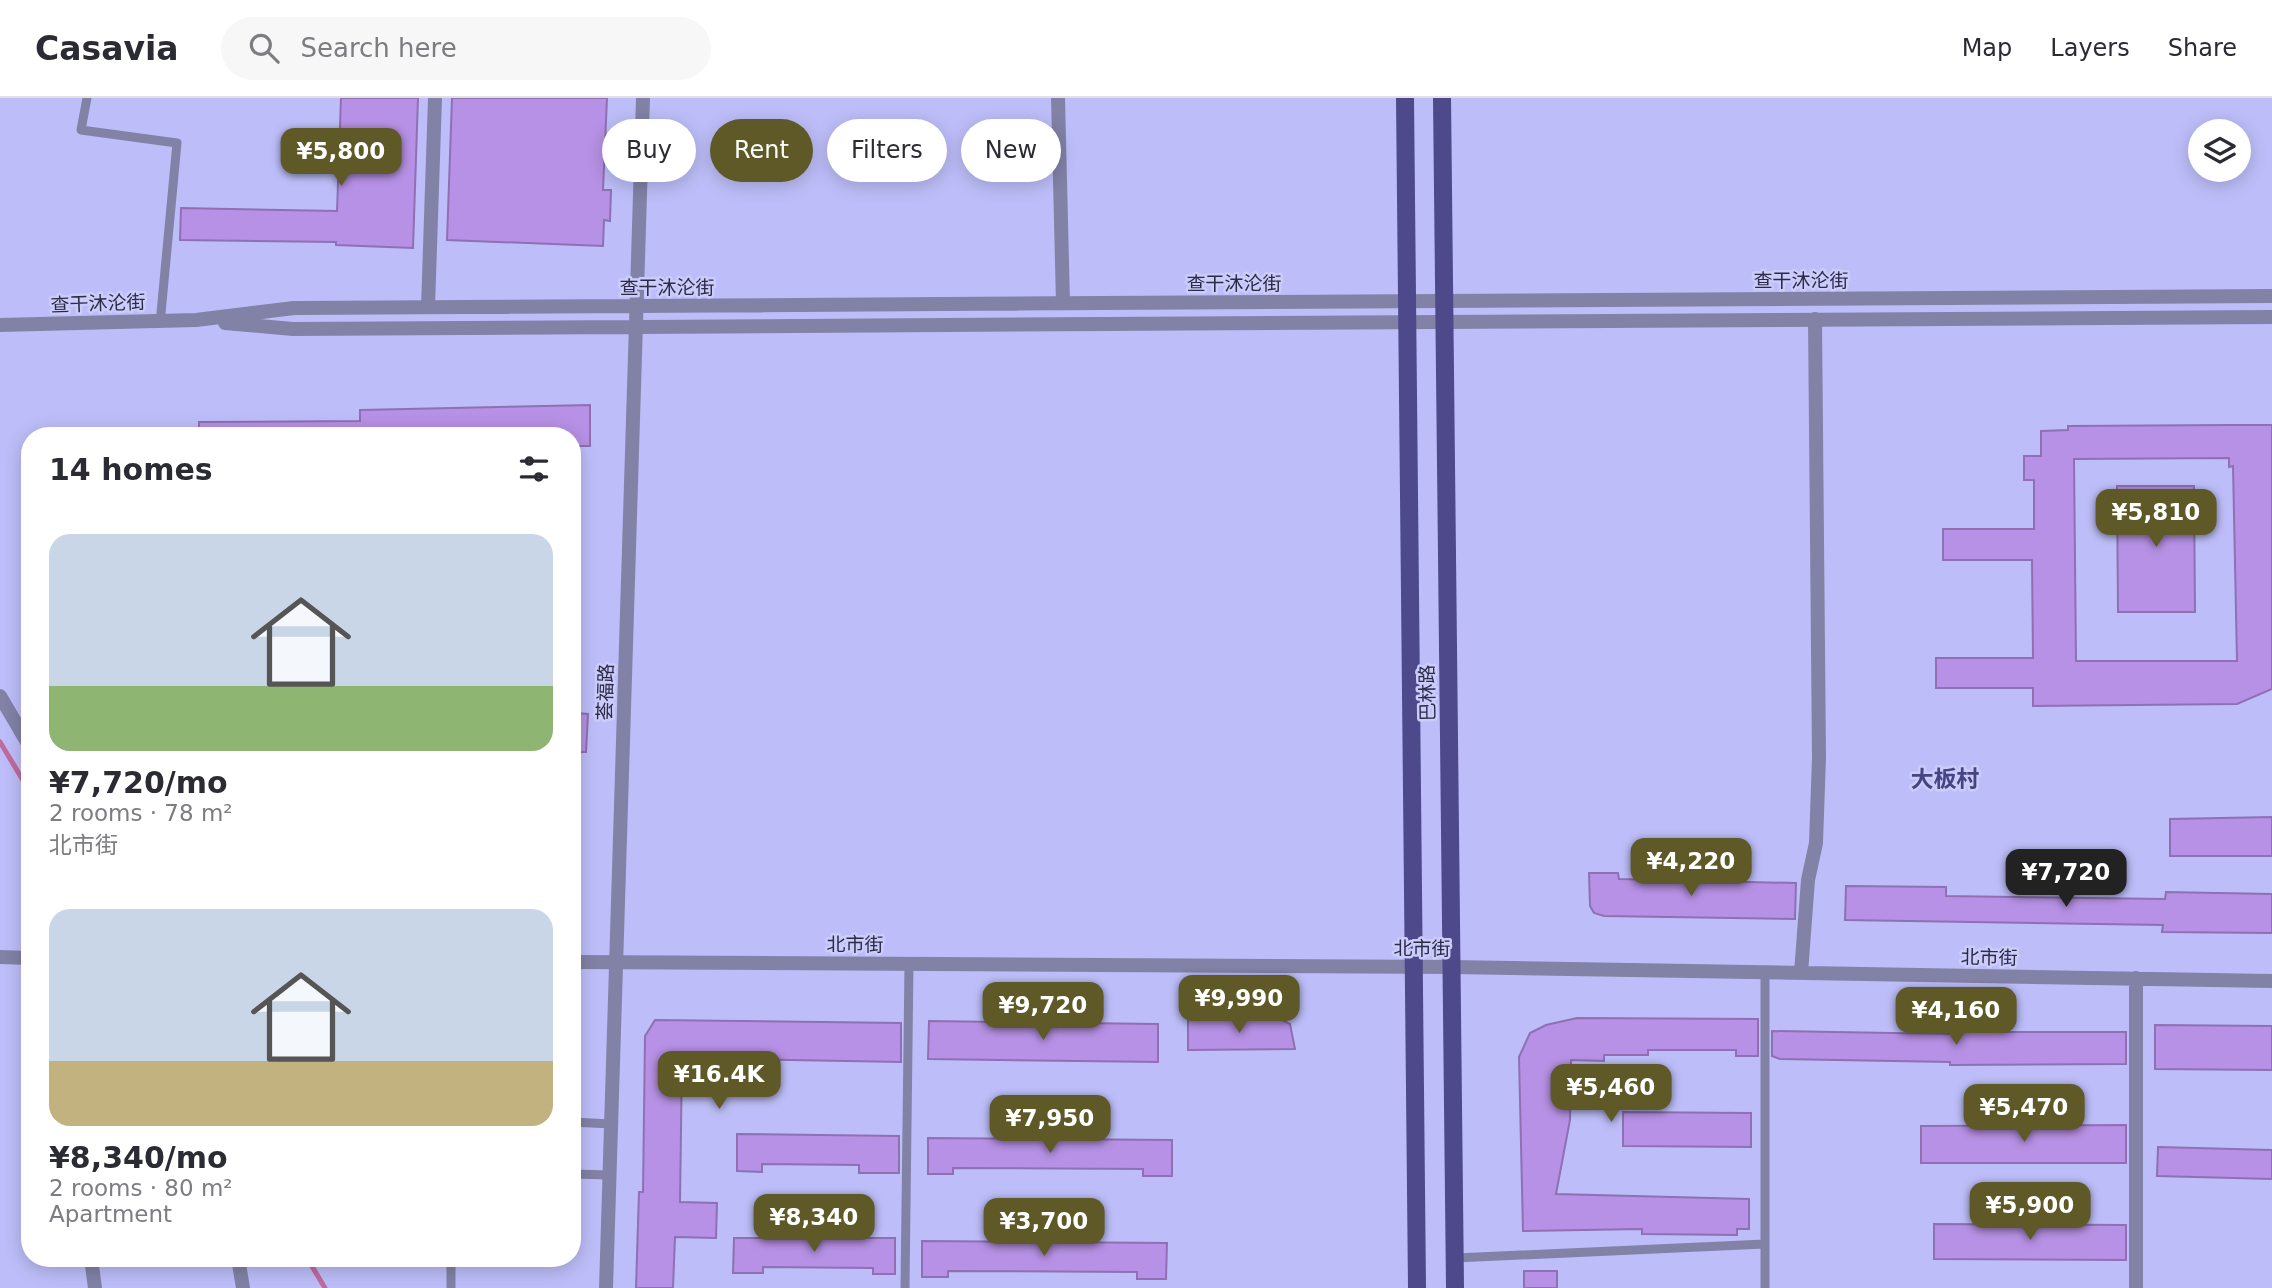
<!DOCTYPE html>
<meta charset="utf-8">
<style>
body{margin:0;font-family:"DejaVu Sans","Noto Sans SC",sans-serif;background:#f7f7f7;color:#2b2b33;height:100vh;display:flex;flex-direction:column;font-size:26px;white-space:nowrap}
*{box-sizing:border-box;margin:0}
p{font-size:23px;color:#7c7c81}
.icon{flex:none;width:38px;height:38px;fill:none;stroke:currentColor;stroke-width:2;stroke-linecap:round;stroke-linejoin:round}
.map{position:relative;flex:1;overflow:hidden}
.side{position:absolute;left:21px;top:329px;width:560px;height:840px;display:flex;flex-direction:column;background:#fff;border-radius:28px;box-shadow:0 4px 18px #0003}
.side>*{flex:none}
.banner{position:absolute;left:602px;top:21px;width:665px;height:63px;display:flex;gap:14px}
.fabs{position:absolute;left:2188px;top:21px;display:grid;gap:14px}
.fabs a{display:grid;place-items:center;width:63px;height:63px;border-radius:50%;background:#fff;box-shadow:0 4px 18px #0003;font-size:35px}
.price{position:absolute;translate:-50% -60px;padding:0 16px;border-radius:14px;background:#5e5926;color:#fff;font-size:23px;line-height:46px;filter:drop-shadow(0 2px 4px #0008)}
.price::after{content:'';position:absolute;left:50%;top:42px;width:21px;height:16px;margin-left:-10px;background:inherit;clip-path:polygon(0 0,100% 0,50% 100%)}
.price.selected{background:#222;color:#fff}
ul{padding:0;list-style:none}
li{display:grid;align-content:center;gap:14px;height:371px;padding:0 28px}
li span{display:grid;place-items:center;height:217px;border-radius:21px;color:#555}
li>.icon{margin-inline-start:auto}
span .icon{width:126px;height:126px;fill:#fffc;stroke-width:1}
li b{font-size:30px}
h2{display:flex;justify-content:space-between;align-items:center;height:84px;padding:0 28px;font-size:30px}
.tag{padding:0 24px;border-radius:32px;background:#fff;box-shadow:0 4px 18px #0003;font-size:24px;line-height:63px}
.tag.selected{background:#5e5926;color:#fff}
header{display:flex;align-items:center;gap:42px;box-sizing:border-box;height:98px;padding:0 35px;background:#fff;border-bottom:2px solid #e1e1e2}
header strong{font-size:33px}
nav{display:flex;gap:38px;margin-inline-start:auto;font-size:24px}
.search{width:490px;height:63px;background:#f7f7f7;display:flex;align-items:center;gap:18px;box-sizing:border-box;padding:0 24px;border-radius:38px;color:#7c7c81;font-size:26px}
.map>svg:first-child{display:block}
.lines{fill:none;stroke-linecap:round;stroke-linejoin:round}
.stream{stroke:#bf6b9e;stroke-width:5}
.building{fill:#b791e5;stroke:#8e70b3;stroke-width:2;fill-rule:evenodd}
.path{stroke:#9090c2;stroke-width:3.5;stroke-dasharray:5 3.5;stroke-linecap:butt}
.service{stroke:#8282a7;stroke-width:9}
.minor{stroke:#8282a7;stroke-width:14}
.tertiary{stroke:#8282a7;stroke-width:14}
.primary{stroke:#4d498a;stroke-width:18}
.labels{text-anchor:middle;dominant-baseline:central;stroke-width:5;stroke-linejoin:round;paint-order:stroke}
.street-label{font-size:19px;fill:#2b2a47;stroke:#ccccfa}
.quarter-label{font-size:23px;font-weight:bold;fill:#484484;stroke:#ccccfa}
</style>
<header>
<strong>Casavia</strong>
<div class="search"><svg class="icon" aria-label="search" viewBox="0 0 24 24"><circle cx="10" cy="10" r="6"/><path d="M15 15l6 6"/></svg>Search here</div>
<nav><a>Map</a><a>Layers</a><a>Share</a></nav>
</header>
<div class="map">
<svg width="2272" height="1190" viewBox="0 0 2272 1190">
<rect width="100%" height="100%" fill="#bdbef9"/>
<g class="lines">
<path class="stream" d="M 0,644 L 30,694
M 307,1160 L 325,1190"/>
</g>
<path class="building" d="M 341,0 L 418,0 L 413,150 L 336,147 L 336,144 L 180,142 L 181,110 L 337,113 Z
M 452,0 L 607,0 L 603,92 L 611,92 L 610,123 L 604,122 L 603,148 L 447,142 Z
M 590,307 L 590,348 L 572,348 L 572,338 L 199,338 L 199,324 L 360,323 L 360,312 Z
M 2228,327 L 2272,327 L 2272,591 L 2237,606 L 2033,608 L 2033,590 L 1936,590 L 1936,560 L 2033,560 L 2032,462 L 1943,462 L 1943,431 L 2034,431 L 2034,382 L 2024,382 L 2024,358 L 2041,358 L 2041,333 L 2068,332 L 2068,328 ZM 2229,360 L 2229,369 L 2233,368 L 2237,563 L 2076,563 L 2074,361 Z
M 2117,388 L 2194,388 L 2195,514 L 2118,514 Z
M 575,615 L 588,616 L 586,654 L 572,654 Z
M 2272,719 L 2272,758 L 2170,758 L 2170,721 Z
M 1589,775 L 1618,775 L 1619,781 L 1796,785 L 1795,821 L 1604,818 L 1594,815 L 1590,808 Z
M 1846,788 L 1946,789 L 1946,798 L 2165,801 L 2166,794 L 2272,796 L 2272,835 L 2162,834 L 2163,827 L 1845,822 Z
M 1577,920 L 1758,921 L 1758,958 L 1736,958 L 1736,952 L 1648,952 L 1648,957 L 1604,957 L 1604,963 L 1571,962 L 1570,1022 L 1556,1096 L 1749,1101 L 1749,1131 L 1737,1131 L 1737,1137 L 1642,1136 L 1642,1131 L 1523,1133 L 1519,959 L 1530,935 L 1546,927 Z
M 1188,921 L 1282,922 L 1290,926 L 1295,951 L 1188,952 Z
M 655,922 L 901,925 L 901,964 L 682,960 L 680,1104 L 717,1105 L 716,1140 L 675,1139 L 673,1190 L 636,1190 L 639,1094 L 643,1094 L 645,938 Z
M 929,923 L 1158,926 L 1158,964 L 928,961 Z
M 2155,927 L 2272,928 L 2272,972 L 2155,971 Z
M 1772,933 L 1950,936 L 1950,934 L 2126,934 L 2126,966 L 1950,967 L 1950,964 L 1780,961 L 1772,958 Z
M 1623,1014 L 1751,1015 L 1751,1049 L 1623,1048 Z
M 2126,1027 L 2126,1065 L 1921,1065 L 1921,1028 Z
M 737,1036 L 899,1038 L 899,1075 L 859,1075 L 859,1067 L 762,1066 L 762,1074 L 737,1073 Z
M 928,1040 L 1172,1042 L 1172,1078 L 1143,1078 L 1143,1071 L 953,1070 L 953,1076 L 928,1076 Z
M 2158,1049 L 2272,1052 L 2272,1081 L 2157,1078 Z
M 1934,1126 L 2126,1127 L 2126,1162 L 1934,1161 Z
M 734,1140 L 895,1140 L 895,1176 L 873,1176 L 873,1170 L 763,1169 L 763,1175 L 733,1175 Z
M 922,1143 L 1167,1145 L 1166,1181 L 1137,1181 L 1137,1174 L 948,1173 L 948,1179 L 922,1179 Z
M 1524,1173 L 1557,1173 L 1557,1190 L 1524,1190 Z"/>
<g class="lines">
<path class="path" d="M 24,662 L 30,673"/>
<path class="service" d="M 87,0 L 81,32 L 177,45 L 161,215
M 572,1024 L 611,1026
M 572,1076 L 609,1077
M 1455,1160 L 1765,1146
M 451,1190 L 451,1160
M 905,1190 L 909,866
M 1765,1190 L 1765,874"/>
<path class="minor" d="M 1058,0 L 1063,205
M 428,209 L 435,0
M 0,598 L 30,649
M 0,859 L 30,860
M 572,864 L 1451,869 L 2272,883
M 1801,875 L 1808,782 L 1816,745 L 1819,659 L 1815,221
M 91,1160 L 95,1190
M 238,1160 L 243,1190
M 2136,1190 L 2136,880"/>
<path class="tertiary" d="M 225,225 L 293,231 L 2272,219
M 0,227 L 196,222 L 294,210 L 2272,198
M 606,1190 L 643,0"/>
<path class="primary" d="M 1405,0 L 1417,1190
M 1442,0 L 1455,1190"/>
</g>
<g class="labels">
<g class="street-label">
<text x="1801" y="182">查干沐沦街</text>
<text x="1234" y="185">查干沐沦街</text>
<text x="667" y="189">查干沐沦街</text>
<text transform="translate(98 205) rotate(-2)">查干沐沦街</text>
<text transform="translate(605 594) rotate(-88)">荟福路</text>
<text transform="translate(1427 595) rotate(-91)">巴林路</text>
<text x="855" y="846">北市街</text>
<text x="1422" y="850">北市街</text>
<text transform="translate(1989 859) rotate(1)">北市街</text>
</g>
<g class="quarter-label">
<text x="1945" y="681">大板村</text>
</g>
</g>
</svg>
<div class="fabs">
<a><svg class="icon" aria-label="layers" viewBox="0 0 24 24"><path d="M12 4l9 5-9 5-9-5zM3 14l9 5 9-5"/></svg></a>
</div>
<b class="price" style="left:341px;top:90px">¥5,800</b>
<b class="price" style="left:2156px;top:451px">¥5,810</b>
<b class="price" style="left:1691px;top:800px">¥4,220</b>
<b class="price selected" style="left:2066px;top:811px">¥7,720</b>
<b class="price" style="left:1239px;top:937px">¥9,990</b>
<b class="price" style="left:1043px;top:944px">¥9,720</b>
<b class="price" style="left:1956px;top:949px">¥4,160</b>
<b class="price" style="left:719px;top:1013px">¥16.4K</b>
<b class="price" style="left:1611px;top:1026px">¥5,460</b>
<b class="price" style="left:2024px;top:1046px">¥5,470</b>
<b class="price" style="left:1050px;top:1057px">¥7,950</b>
<b class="price" style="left:2030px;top:1144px">¥5,900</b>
<b class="price" style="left:814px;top:1156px">¥8,340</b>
<b class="price" style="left:1044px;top:1160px">¥3,700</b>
<div class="banner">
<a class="tag">Buy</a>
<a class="tag selected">Rent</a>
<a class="tag">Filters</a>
<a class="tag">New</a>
</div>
<section class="side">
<h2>14 homes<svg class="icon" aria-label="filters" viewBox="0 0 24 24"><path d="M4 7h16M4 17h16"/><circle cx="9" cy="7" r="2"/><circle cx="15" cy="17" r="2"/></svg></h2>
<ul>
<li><span style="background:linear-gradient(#c9d6e8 70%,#8fb573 0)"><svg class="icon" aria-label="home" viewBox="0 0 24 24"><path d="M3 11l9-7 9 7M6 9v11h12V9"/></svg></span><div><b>¥7,720/mo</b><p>2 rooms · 78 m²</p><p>北市街</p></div></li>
<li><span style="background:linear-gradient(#c9d6e8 70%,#c2b280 0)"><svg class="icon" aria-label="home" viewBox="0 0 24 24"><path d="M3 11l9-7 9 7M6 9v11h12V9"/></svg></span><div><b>¥8,340/mo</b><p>2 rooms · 80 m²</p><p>Apartment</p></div></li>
</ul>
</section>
</div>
